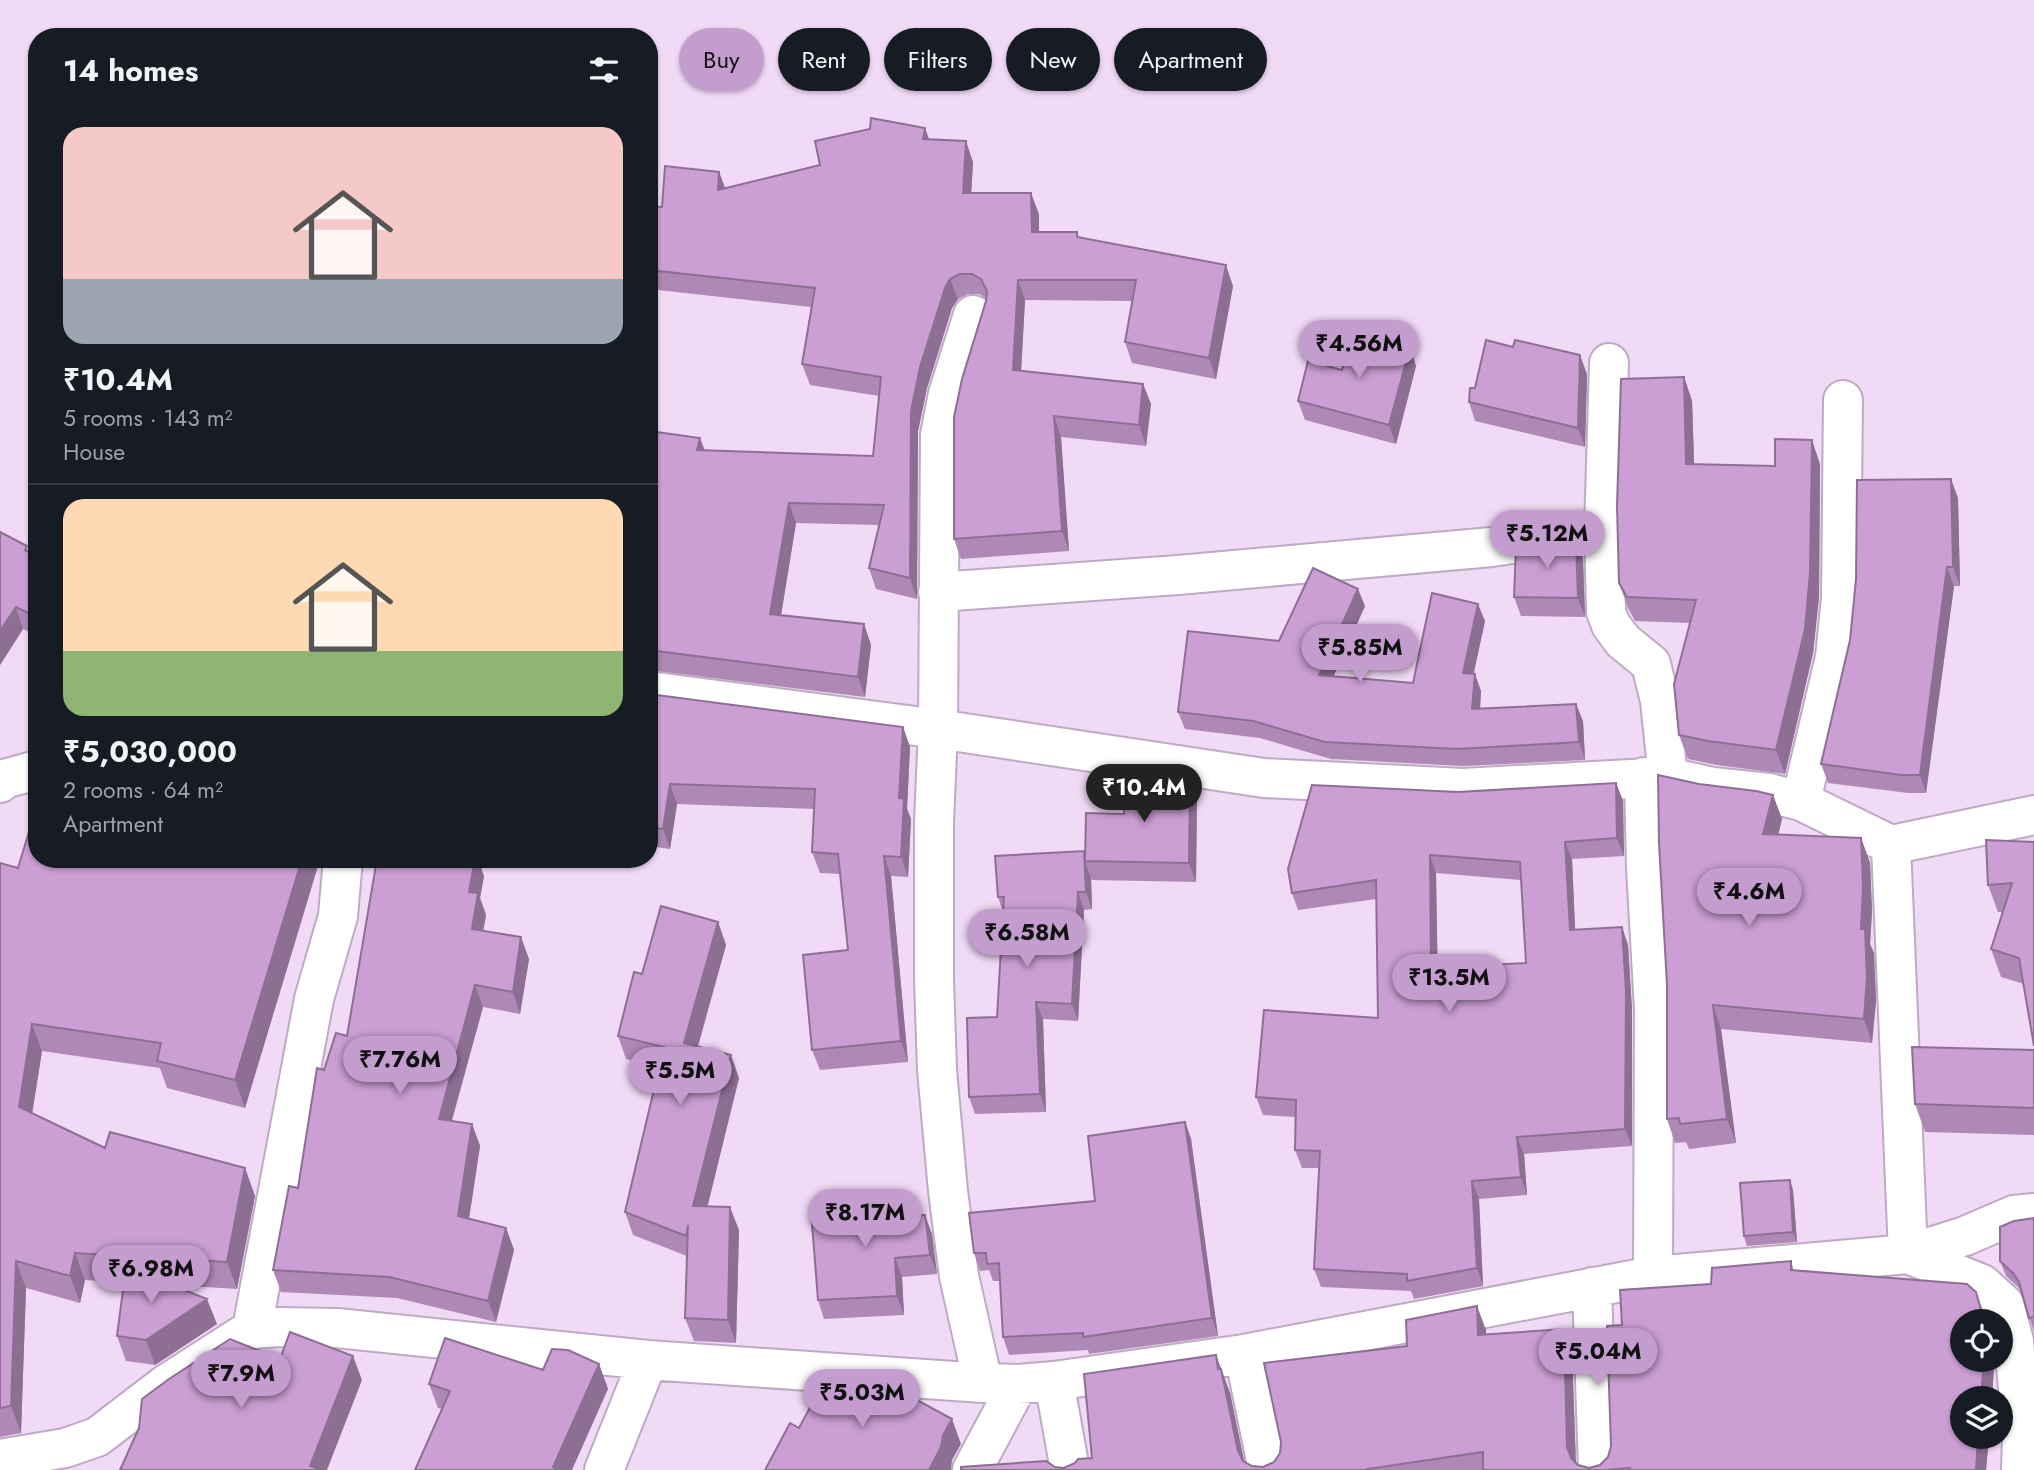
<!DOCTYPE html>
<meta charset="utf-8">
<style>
body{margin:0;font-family:Jost,sans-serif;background:#242831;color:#f1f3f6;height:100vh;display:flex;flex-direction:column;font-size:26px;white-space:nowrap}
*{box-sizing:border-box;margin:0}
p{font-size:23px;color:#9ea1a6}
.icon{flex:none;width:38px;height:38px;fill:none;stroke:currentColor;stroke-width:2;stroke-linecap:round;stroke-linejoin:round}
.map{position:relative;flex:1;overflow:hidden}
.side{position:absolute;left:28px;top:28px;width:630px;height:840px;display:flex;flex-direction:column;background:#171b24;border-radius:28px;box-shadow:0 2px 5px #0004}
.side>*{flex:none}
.hud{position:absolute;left:679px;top:28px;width:665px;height:63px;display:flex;gap:14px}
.fabs{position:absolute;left:1950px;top:1309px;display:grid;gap:14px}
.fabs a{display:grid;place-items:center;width:63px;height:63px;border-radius:50%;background:#171b24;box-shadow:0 2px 5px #0004;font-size:35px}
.price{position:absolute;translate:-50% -60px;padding:0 16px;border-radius:24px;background:#c49dcf;color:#111;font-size:23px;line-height:46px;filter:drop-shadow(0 2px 4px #0008)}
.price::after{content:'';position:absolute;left:50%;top:42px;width:21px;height:16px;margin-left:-10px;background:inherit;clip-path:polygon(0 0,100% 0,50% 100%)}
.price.on{background:#222;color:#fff}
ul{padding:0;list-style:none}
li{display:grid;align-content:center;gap:14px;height:371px;padding:0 35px}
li+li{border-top:2px solid #363941}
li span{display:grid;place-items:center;height:217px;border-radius:21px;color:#555}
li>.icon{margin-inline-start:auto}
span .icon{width:126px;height:126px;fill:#fffc;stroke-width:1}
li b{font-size:30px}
h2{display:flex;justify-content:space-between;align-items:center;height:84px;padding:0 35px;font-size:30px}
.tag{padding:0 24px;border-radius:32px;background:#171b24;box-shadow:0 2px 5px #0004;font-size:24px;line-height:63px}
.tag.on{background:#c49dcf;color:#111}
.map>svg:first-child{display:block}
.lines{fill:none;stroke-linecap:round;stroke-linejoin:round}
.minor-casing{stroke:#bfaac4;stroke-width:42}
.minor{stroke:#fff;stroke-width:38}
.wall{fill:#af89b6;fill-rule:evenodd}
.shaded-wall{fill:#8e6f94}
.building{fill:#cb9fd4;stroke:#8e6f94;stroke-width:2;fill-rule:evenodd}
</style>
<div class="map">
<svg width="2034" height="1470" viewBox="0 0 2034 1470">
<rect width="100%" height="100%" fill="#f1daf5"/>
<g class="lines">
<defs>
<path id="minor" d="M 973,315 L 948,394 L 940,435 L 938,729 L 934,822 L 934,979 L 937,1070 L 948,1191 L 959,1276 L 983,1383
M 1609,363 L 1604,530 L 1606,612 L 1611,625 L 1623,641 L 1651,664 L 1660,701 L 1668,777
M 938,592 L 1178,575 L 1492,547 L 1604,530
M 649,691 L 938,729 L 1264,778 L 1463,788 L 1668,777 L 1713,787 L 1769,793 L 1801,801 L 1891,845 L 2034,815
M 1644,777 L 1646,868 L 1654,1009 L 1653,1276
M 0,783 L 4,779 L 37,770
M 1801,801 L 1835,657 L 1841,598 L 1843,400
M 1891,845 L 1908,1254 L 1965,1236 L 2014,1215 L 2034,1213
M 1592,1287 L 1598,1470
M 252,1329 L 314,999 L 338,916 L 343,859
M 1244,1354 L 1268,1470
M 1054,1381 L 1070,1470
M 0,1459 L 65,1448 L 97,1437 L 165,1385 L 252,1329 L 280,1327 L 337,1328 L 648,1360 L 983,1383 L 1018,1384 L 1054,1381 L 1244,1354 L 1653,1276 L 1908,1254 L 1982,1284 L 2004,1304 L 2014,1341 L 2022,1438 L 2021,1470
M 604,1470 L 648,1360
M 972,1470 L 1018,1384"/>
</defs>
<use href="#minor" class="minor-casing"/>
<use href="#minor" class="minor"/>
</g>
<path class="wall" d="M 925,128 L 929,139 L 973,162 L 971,193 L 1039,214 L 1039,232 L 1077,232 L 1079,237 L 1233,286 L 1216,379 L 1132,363 L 1125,342 L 1133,301 L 1025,300 L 1021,371 L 1143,384 L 1151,404 L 1146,446 L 1061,437 L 1069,551 L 961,559 L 954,539 L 987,299 L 979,294 L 968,294 L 958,299 L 952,308 L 927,388 L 918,431 L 917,599 L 876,589 L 869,568 L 879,525 L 796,523 L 781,615 L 864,624 L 871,645 L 865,697 L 649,670 L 649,431 L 705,450 L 873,456 L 879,396 L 810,385 L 802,364 L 811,307 L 649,289 L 649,206 L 662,207 L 719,172 L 725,188 L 820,165 Z
M 1410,347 L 1416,366 L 1396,444 L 1305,420 L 1298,401 L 1342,370 Z
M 1587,374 L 1585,447 L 1475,421 L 1469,402 Z
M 1684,377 L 1692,401 L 1694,464 L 1775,466 L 1820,464 L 1819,597 L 1813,653 L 1785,774 L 1717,765 L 1688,759 L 1679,735 L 1690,623 L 1635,621 L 1628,608 L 1619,583 Z
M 1958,498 L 1960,586 L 1954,586 L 1926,793 L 1908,793 L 1828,783 L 1821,764 L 1850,640 Z
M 0,532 L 37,556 L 37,635 L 23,629 L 0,665 Z
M 1583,559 L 1585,617 L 1521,616 L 1514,597 Z
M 1365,606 L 1333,676 L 1413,683 L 1485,621 L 1473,674 L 1481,691 L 1480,709 L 1583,721 L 1585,760 L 1463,766 L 1331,759 L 1260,738 L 1185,729 L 1178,712 L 1279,641 Z
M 649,694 L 903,727 L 910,747 L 907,809 L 911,819 L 908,877 L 891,876 L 908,1062 L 820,1070 L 812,1050 L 848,950 L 840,874 L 820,873 L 812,852 L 814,809 L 677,804 L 670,849 L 649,846 Z
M 1190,777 L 1197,796 L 1196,882 L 1092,880 L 1091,878 L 1092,909 L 1084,910 L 1078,1021 L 1043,1019 L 1046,1112 L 975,1114 L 969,1097 L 997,1017 L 1003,912 L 998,897 L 1085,853 L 1124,814 Z
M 1616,783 L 1623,801 L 1624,856 L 1572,859 L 1575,930 L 1622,927 L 1628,945 L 1632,1010 L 1632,1146 L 1524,1154 L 1527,1195 L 1479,1199 L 1483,1286 L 1414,1299 L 1411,1291 L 1321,1287 L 1314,1269 L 1319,1168 L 1302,1168 L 1295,1150 L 1296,1117 L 1263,1115 L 1256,1097 L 1378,1018 L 1376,899 L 1298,910 L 1292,893 L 1458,792 ZM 1436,873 L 1521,880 L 1526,963 L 1437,968 Z
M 1699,784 L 1773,795 L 1782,819 L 1778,835 L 1861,838 L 1870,863 L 1872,911 L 1870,944 L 1874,953 L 1876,1001 L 1872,1043 L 1721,1029 L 1736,1143 L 1689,1149 L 1686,1142 L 1675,1143 L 1667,1119 Z
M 2034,842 L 2024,984 L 2001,977 L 1991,949 L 2003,912 L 1998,912 L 1988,885 Z
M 37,859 L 320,859 L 245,1108 L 167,1088 L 160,1068 L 42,1051 L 32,1113 L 105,1148 L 245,1168 L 255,1196 L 237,1289 L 172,1285 L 217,1324 L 155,1365 L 126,1361 L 117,1336 L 124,1282 L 85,1280 L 80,1303 L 26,1288 L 21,1433 L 0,1437 L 0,863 L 18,868 Z
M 484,876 L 480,898 L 486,915 L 483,931 L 529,959 L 520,1014 L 483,1007 L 452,1121 L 472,1124 L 480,1146 L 469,1219 L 506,1228 L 514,1250 L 496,1322 L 397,1298 L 281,1292 L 273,1270 L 298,1188 L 324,1070 Z
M 718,922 L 726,945 L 698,1047 L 739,1078 L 707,1206 L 739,1230 L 736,1343 L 694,1341 L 685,1318 L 687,1256 L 633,1235 L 625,1212 L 659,1067 L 626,1059 L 618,1036 L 642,974 Z
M 2034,1050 L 2034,1135 L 1925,1132 L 1915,1104 Z
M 1185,1122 L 1191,1139 L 1218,1336 L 1089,1354 L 1088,1350 L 1009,1355 L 1003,1337 L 1000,1281 L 993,1281 L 989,1270 L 980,1271 L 974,1253 L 1095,1201 Z
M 1793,1190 L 1797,1242 L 1747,1246 L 1744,1236 Z
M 922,1216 L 932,1234 L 937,1274 L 902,1277 L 904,1315 L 824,1319 L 818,1300 Z
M 2034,1218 L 2034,1332 L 2022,1294 L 2019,1288 L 2006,1276 L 2000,1261 L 2031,1219 Z
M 1791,1261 L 1794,1271 L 1985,1316 L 1986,1321 L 1962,1321 L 1962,1360 L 1994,1360 L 1994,1368 L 1992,1398 L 1962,1398 L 1962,1437 L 1989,1437 L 1986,1470 L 961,1470 L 1055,1467 L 1064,1468 L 1092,1458 L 1216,1355 L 1230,1393 L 1244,1461 L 1252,1466 L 1263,1467 L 1274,1462 L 1407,1346 L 1486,1330 L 1486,1334 L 1564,1329 L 1572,1353 L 1576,1463 L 1578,1465 L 1589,1468 L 1600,1465 L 1608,1457 L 1611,1446 L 1622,1325 L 1711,1284 Z
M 599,1364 L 608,1389 L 442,1409 L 438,1408 L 429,1384 Z"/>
<path class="shaded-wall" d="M 925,128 L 932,148 L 923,139 Z
M 966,141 L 973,162 L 970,213 L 963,193 Z
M 719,172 L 727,193 L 718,190 Z
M 1031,193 L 1039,214 L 1039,252 L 1032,232 Z
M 1226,265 L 1233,286 L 1216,379 L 1209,358 Z
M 950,279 L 958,299 L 952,308 L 927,388 L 918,431 L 917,599 L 910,578 L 911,411 L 920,367 L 945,288 Z
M 1018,280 L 1025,300 L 1020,390 L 1013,370 Z
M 1410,347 L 1416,366 L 1396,444 L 1389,425 Z
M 1580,355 L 1587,374 L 1585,447 L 1578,428 Z
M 1684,377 L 1692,401 L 1695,489 L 1686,464 Z
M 1143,384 L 1151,404 L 1146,446 L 1139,425 Z
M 1054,416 L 1061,437 L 1069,551 L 1062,531 Z
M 700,438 L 708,459 L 697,450 Z
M 1812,440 L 1820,464 L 1819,597 L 1813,653 L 1785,774 L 1776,750 Z
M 1951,479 L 1958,498 L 1960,586 L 1953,567 Z
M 789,503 L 796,523 L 778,634 L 770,614 Z
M 1576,540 L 1583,559 L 1585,617 L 1578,598 Z
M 1947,567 L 1954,586 L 1926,793 L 1920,775 Z
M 1358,589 L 1365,606 L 1326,693 L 1319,675 Z
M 1478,604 L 1485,621 L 1470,691 L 1463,673 Z
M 16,607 L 23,629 L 0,665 L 0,631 Z
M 864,624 L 871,645 L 865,697 L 858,677 Z
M 1475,674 L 1481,691 L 1479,727 L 1472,709 Z
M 1576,704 L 1583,721 L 1585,760 L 1579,742 Z
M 903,727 L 910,747 L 907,809 L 911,819 L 908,877 L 901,857 L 899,798 Z
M 1190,777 L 1197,796 L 1196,882 L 1189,863 Z
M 1616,783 L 1623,801 L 1624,856 L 1617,838 Z
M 670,784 L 677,804 L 670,849 L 663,829 Z
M 1773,795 L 1782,819 L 1772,859 L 1763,834 Z
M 1861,838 L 1870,863 L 1872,911 L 1870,944 L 1874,953 L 1876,1001 L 1872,1043 L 1864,1019 L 1861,929 Z
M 1565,842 L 1572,859 L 1576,948 L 1570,930 Z
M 1430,855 L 1436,873 L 1438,986 L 1431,968 Z
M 884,856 L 891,876 L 908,1062 L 901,1041 Z
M 302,859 L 320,859 L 245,1108 L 235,1080 Z
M 475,859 L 478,859 L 484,876 L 480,898 L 486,915 L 480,950 L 472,929 L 469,892 Z
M 1085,861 L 1091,878 L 1092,909 L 1086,892 Z
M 1078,892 L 1084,910 L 1078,1021 L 1072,1004 Z
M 718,922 L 726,945 L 692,1066 L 684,1043 Z
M 1622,927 L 1628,945 L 1632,1010 L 1632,1146 L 1625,1129 Z
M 521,937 L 529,959 L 520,1014 L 513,992 Z
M 475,985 L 483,1007 L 446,1140 L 439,1119 Z
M 1036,1002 L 1043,1019 L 1046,1112 L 1040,1094 Z
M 1713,1005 L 1721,1029 L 1736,1143 L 1727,1119 Z
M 32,1024 L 42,1051 L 29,1134 L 19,1107 Z
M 731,1055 L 739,1078 L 702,1229 L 693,1206 Z
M 1185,1122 L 1191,1139 L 1218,1336 L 1212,1318 Z
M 472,1124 L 480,1146 L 466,1238 L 458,1216 Z
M 1517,1137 L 1524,1154 L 1527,1195 L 1521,1177 Z
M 245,1168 L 255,1196 L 237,1289 L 227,1262 Z
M 1790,1180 L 1793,1190 L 1797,1242 L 1793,1232 Z
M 1472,1181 L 1479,1199 L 1483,1286 L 1477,1268 Z
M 730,1207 L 739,1230 L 736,1343 L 728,1320 Z
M 925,1215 L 932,1234 L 937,1274 L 930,1255 Z
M 506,1228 L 514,1250 L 496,1322 L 488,1301 Z
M 75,1253 L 85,1280 L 80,1303 L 70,1276 Z
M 895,1258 L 902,1277 L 904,1315 L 897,1296 Z
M 16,1261 L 26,1288 L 21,1433 L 11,1406 Z
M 1976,1292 L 1985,1316 L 1986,1321 L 1984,1321 Z
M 207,1299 L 217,1324 L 155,1365 L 146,1340 Z
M 1477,1306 L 1486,1330 L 1487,1359 L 1478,1335 Z
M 1564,1329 L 1572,1353 L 1576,1470 L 1567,1447 Z
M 1216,1355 L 1230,1393 L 1246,1470 L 1238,1451 L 1218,1369 Z
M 353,1356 L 362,1380 L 327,1470 L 312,1470 L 310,1466 Z
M 1984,1360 L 1994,1360 L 1994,1368 L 1992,1398 L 1981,1398 Z
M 599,1364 L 608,1389 L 572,1470 L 554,1470 L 553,1467 Z
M 952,1419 L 961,1444 L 952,1460 L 951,1470 L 929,1470 L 943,1435 Z
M 1978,1437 L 1989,1437 L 1986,1470 L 1976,1470 Z"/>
<path class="building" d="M 871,118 L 925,128 L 923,139 L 966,141 L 963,193 L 1031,193 L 1032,232 L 1077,232 L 1077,237 L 1226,265 L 1209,358 L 1125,342 L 1136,280 L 1018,280 L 1013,370 L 1143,384 L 1139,425 L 1054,416 L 1062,531 L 954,539 L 954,417 L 962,379 L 986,301 L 987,291 L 981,279 L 972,274 L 960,274 L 950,279 L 945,288 L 920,367 L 911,411 L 910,578 L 869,568 L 884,505 L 789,503 L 770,614 L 864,624 L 858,677 L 649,650 L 649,431 L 700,438 L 697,450 L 873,456 L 881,377 L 802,364 L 815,288 L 649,270 L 649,206 L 662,207 L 665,166 L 719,172 L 718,190 L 820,165 L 815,141 L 870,129 Z
M 1352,332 L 1410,347 L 1389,425 L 1298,401 L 1308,361 L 1342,370 Z
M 1486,340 L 1513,347 L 1515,340 L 1580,355 L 1578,428 L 1469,402 L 1470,388 L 1475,388 Z
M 1684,377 L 1686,464 L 1775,466 L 1775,439 L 1812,440 L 1810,572 L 1805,629 L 1776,750 L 1708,741 L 1679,735 L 1674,684 L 1696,600 L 1627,597 L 1619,583 L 1617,506 L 1621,379 Z
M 1951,479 L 1953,567 L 1947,567 L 1920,775 L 1901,775 L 1821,764 L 1850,640 L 1856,579 L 1857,480 Z
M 0,532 L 27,546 L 25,550 L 37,556 L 37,617 L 16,607 L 0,631 Z
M 1558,539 L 1576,540 L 1578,598 L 1514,597 L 1516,546 Z
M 1313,568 L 1358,589 L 1319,675 L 1413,683 L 1432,593 L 1478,604 L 1463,673 L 1475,674 L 1472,709 L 1576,704 L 1579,742 L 1457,749 L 1325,742 L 1253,721 L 1178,712 L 1188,631 L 1279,641 Z
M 649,694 L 903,727 L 899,798 L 904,799 L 901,857 L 884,856 L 901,1041 L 812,1050 L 803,955 L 848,950 L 838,854 L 812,852 L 815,789 L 670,784 L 663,829 L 649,827 Z
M 1658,775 L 1699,784 L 1756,791 L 1773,795 L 1763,834 L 1861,838 L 1863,887 L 1861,929 L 1865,929 L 1867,977 L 1864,1019 L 1713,1005 L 1727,1119 L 1680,1124 L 1679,1118 L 1667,1119 L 1667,985 L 1659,843 Z
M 1125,776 L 1190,777 L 1189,863 L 1085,861 L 1086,813 L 1124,814 Z
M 1616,783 L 1617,838 L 1565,842 L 1570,930 L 1622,927 L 1626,992 L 1625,1129 L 1517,1137 L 1521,1177 L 1472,1181 L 1477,1268 L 1407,1281 L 1407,1274 L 1314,1269 L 1320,1151 L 1295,1150 L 1296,1100 L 1256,1097 L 1264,1010 L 1378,1018 L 1376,880 L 1292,893 L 1288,869 L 1312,785 L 1458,792 ZM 1430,855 L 1520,862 L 1526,963 L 1431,968 Z
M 37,805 L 37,859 L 302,859 L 235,1080 L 157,1061 L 161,1043 L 32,1024 L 19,1107 L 105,1148 L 110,1132 L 245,1168 L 227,1262 L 75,1253 L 70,1276 L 16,1261 L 11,1406 L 0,1408 L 0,863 L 18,868 Z
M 1986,840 L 2034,842 L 2034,1046 L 2019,958 L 1991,949 L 2012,883 L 1988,885 Z
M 1084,851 L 1086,892 L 1078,892 L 1072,1004 L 1036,1002 L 1040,1094 L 969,1097 L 967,1018 L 997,1017 L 1004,897 L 998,897 L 995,856 Z
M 377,859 L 475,859 L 469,892 L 478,893 L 472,929 L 521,937 L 513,992 L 475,985 L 439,1119 L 472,1124 L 458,1216 L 506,1228 L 488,1301 L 389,1277 L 273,1270 L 289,1186 L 298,1188 L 317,1068 L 324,1070 L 336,1033 L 347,1036 Z
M 661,906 L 718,922 L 684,1043 L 731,1055 L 693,1206 L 730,1207 L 728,1320 L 685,1318 L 688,1225 L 686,1236 L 625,1212 L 664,1047 L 618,1036 L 634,972 L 642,974 Z
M 1912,1047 L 2034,1050 L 2034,1108 L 1915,1104 Z
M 1185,1122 L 1212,1318 L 1083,1337 L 1083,1333 L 1003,1337 L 999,1263 L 987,1264 L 986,1253 L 974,1253 L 969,1213 L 1095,1201 L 1088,1136 Z
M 1790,1180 L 1793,1232 L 1744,1236 L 1740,1183 Z
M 917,1203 L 918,1216 L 925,1215 L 930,1255 L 895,1258 L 897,1296 L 818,1300 L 811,1211 Z
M 2034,1218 L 2034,1317 L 2029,1318 L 2019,1282 L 2013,1273 L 2000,1261 L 2000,1227 L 2014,1221 Z
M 1791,1261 L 1791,1270 L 1967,1284 L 1976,1292 L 1984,1321 L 1962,1321 L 1962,1360 L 1984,1360 L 1981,1398 L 1962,1398 L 1962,1437 L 1978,1437 L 1976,1470 L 1629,1470 L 1630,1468 L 1606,1470 L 1483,1470 L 1483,1452 L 1367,1469 L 1367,1470 L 961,1470 L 961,1467 L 1046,1461 L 1055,1467 L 1064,1468 L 1075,1463 L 1078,1459 L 1092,1458 L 1084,1374 L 1216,1355 L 1218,1369 L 1221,1369 L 1238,1451 L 1243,1461 L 1252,1466 L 1263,1467 L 1274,1462 L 1280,1453 L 1281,1442 L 1264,1363 L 1407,1346 L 1406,1320 L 1477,1306 L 1478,1335 L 1564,1329 L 1567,1447 L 1571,1458 L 1578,1465 L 1589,1468 L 1600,1465 L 1608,1457 L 1611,1446 L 1607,1326 L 1622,1325 L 1620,1290 L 1711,1284 L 1712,1268 Z
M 126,1267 L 207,1299 L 146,1340 L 117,1336 Z
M 290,1332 L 353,1356 L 310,1466 L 323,1470 L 120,1470 L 139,1428 L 142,1399 L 169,1379 L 230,1339 L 280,1359 Z
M 445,1338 L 543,1370 L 552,1349 L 568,1350 L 599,1364 L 553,1467 L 559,1470 L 415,1470 L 450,1391 L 429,1384 Z
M 830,1370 L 867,1373 L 952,1419 L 943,1435 L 941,1447 L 929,1470 L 765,1470 L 790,1423 L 799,1428 Z"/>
</svg>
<div class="fabs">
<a><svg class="icon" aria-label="locate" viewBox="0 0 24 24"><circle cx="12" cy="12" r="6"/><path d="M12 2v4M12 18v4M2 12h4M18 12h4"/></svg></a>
<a><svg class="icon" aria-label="layers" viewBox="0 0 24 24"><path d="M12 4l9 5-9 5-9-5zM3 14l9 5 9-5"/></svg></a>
</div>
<b class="price" style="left:1359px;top:380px">₹4.56M</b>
<b class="price" style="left:1547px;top:570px">₹5.12M</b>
<b class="price" style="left:1360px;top:684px">₹5.85M</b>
<b class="price on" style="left:1144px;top:824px">₹10.4M</b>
<b class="price" style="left:1749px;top:928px">₹4.6M</b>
<b class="price" style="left:1027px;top:969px">₹6.58M</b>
<b class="price" style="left:1449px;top:1014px">₹13.5M</b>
<b class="price" style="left:400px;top:1096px">₹7.76M</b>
<b class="price" style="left:680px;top:1107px">₹5.5M</b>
<b class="price" style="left:865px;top:1249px">₹8.17M</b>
<b class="price" style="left:151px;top:1305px">₹6.98M</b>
<b class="price" style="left:1598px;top:1388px">₹5.04M</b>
<b class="price" style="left:241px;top:1410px">₹7.9M</b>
<b class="price" style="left:862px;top:1429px">₹5.03M</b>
<div class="hud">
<a class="tag on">Buy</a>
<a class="tag">Rent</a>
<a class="tag">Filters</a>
<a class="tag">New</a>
<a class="tag">Apartment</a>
</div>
<section class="side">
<h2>14 homes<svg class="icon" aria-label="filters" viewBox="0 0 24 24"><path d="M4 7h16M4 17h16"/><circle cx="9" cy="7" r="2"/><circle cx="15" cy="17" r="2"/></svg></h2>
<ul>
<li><span style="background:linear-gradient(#f6c9c9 70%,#9aa5b1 0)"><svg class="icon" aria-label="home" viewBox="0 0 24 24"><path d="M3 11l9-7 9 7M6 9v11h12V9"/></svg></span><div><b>₹10.4M</b><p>5 rooms · 143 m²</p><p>House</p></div></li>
<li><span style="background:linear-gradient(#ffd9b3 70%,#8fb573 0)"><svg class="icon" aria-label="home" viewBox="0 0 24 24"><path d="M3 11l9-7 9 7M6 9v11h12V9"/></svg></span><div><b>₹5,030,000</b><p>2 rooms · 64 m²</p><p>Apartment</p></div></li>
</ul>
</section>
</div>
